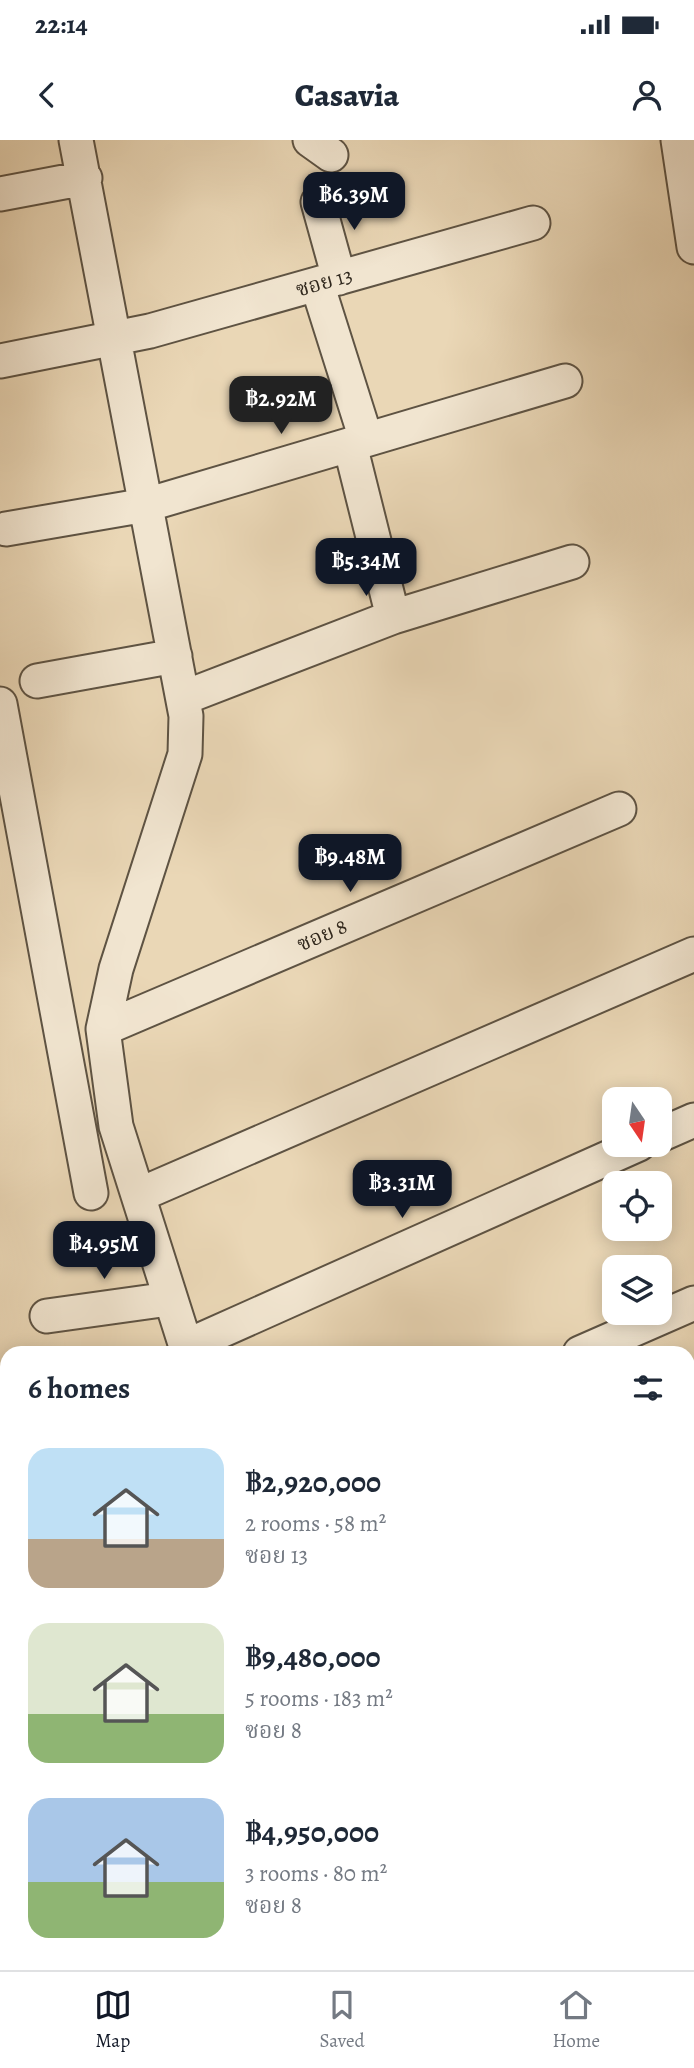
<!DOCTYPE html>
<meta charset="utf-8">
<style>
body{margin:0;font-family:Alegreya,"Noto Serif Thai",serif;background:#f6f6f7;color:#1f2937;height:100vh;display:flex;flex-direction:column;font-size:26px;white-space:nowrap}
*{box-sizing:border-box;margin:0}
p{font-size:23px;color:#747a83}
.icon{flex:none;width:38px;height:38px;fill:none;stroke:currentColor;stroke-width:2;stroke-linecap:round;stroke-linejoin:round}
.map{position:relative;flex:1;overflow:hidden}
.sheet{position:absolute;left:0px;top:1206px;width:695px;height:625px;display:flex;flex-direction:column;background:#fff;border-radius:21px 21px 0 0;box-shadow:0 4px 18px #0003}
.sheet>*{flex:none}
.needle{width:46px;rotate:167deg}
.buttons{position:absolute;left:602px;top:947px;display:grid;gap:14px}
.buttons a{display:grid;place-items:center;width:70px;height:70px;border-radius:14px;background:#fff;box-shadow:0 4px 18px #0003;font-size:35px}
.price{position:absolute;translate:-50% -60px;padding:0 16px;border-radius:14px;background:#111827;color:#fff;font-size:23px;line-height:46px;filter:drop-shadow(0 2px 4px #0008)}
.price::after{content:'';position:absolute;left:50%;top:42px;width:21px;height:16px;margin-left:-10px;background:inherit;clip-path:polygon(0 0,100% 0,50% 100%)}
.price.current{background:#222;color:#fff}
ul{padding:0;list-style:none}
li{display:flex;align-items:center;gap:21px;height:175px;padding:0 28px}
li span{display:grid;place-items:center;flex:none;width:196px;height:140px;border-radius:21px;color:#555}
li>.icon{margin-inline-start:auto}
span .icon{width:84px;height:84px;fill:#fffc;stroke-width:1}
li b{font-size:30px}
h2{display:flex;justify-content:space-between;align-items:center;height:84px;padding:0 28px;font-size:30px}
.status{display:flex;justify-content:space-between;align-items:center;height:49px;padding:0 35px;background:#fff;direction:ltr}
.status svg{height:19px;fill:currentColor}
header{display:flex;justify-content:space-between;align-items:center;height:91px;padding:0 28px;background:#fff;font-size:32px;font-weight:800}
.dock{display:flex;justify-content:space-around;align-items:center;height:98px;border-top:2px solid #e0e1e3;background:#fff;font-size:19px;color:#747a83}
.dock a{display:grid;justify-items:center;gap:4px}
.dock .current{color:#111827}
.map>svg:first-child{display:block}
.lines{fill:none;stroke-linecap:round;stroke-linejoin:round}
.canal{stroke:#98baae;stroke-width:33}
.service-casing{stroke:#5e5343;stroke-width:21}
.minor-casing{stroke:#5e5343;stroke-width:37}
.path{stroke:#2f271d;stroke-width:4.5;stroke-dasharray:2 3.5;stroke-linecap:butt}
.service{stroke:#f1e5d0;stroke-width:18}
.minor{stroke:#f1e5d0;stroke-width:33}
.labels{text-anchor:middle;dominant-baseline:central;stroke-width:5;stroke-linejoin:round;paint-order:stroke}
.street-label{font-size:21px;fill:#2f271d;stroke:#f1e5d0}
</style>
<div class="status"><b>22:14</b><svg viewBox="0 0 49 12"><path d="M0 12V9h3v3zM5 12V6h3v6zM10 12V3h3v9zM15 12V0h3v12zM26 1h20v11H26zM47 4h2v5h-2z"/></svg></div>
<header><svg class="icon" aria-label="back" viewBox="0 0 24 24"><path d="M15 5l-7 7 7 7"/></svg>Casavia<svg class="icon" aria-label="person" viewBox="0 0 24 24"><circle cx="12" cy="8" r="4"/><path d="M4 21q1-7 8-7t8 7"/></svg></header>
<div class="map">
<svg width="694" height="1830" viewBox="0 0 694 1830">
<rect width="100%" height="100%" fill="#ead7b6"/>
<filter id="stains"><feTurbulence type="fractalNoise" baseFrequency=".00286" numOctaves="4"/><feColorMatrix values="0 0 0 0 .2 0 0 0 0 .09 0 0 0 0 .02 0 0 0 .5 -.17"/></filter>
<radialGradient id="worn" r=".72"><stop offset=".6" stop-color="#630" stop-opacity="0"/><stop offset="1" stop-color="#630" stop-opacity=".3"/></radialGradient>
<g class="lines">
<path class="canal" d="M 688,1497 L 694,1494
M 0,1813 L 7,1810"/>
<defs>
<path id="service" d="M 688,1741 L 694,1738"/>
<path id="minor" d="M 76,0 L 186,576 L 185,614 L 116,829 L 103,889 L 116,986 L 188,1213
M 310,0 L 331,15
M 678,0 L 694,107
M 0,54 L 85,38
M 318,62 L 339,138
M 317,144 L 366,299
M 0,221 L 150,191 L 533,83
M 350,305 L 393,477
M 6,389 L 146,365 L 565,241
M 37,541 L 175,516
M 183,558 L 393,477 L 572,422
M 0,564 L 91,1053
M 103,889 L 619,669
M 660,995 L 694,980
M 139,1055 L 694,814
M 47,1176 L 169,1159
M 187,1206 L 639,1004
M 580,1213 L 694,1163
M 688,1344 L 694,1341
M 0,1408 L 7,1405
M 5,1664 L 7,1663
M 688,1781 L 694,1794"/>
</defs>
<use href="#service" class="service-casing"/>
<use href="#minor" class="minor-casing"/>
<path class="path" d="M 688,1485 L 694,1483
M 0,1797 L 7,1794"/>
<use href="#service" class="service"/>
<use href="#minor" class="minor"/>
</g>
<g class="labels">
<g class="street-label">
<text transform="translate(324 142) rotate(-16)">ซอย 13</text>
<text transform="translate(322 795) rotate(-23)">ซอย 8</text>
</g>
</g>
<rect width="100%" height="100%" filter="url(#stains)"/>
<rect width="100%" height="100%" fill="url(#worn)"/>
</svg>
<div class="buttons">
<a><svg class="needle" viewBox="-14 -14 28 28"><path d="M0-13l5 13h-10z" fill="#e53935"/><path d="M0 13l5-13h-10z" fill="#747a83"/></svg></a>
<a><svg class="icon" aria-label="locate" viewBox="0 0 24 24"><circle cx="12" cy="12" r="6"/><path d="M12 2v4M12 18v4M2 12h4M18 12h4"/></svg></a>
<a><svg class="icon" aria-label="layers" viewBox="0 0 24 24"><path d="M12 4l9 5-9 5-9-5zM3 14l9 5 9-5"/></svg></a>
</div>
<b class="price" style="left:354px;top:92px">฿6.39M</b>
<b class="price current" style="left:281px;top:296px">฿2.92M</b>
<b class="price" style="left:366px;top:458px">฿5.34M</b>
<b class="price" style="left:350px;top:754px">฿9.48M</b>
<b class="price" style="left:402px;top:1080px">฿3.31M</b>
<b class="price" style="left:104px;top:1141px">฿4.95M</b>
<section class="sheet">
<h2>6 homes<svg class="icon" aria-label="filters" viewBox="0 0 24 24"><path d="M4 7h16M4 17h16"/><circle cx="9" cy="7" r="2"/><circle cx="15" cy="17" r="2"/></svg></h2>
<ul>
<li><span style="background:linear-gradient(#bfe0f5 65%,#b9a48a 0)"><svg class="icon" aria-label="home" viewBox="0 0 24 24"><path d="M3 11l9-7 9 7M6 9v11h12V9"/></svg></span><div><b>฿2,920,000</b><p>2 rooms · 58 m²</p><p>ซอย 13</p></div></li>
<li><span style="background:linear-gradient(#dfe7d0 65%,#8fb573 0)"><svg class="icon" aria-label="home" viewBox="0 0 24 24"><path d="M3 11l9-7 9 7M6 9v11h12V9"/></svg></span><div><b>฿9,480,000</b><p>5 rooms · 183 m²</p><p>ซอย 8</p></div></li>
<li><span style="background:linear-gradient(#a9c7e8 60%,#8fb573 0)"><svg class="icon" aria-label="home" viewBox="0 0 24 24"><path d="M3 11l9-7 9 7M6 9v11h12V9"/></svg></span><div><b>฿4,950,000</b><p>3 rooms · 80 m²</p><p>ซอย 8</p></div></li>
</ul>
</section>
</div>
<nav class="dock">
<a class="current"><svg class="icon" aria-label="map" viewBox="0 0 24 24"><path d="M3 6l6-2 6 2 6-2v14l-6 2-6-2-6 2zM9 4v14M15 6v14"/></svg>Map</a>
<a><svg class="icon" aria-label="saved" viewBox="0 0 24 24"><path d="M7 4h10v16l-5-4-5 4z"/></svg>Saved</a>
<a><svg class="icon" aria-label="home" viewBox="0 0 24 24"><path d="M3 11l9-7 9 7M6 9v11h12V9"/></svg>Home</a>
</nav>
